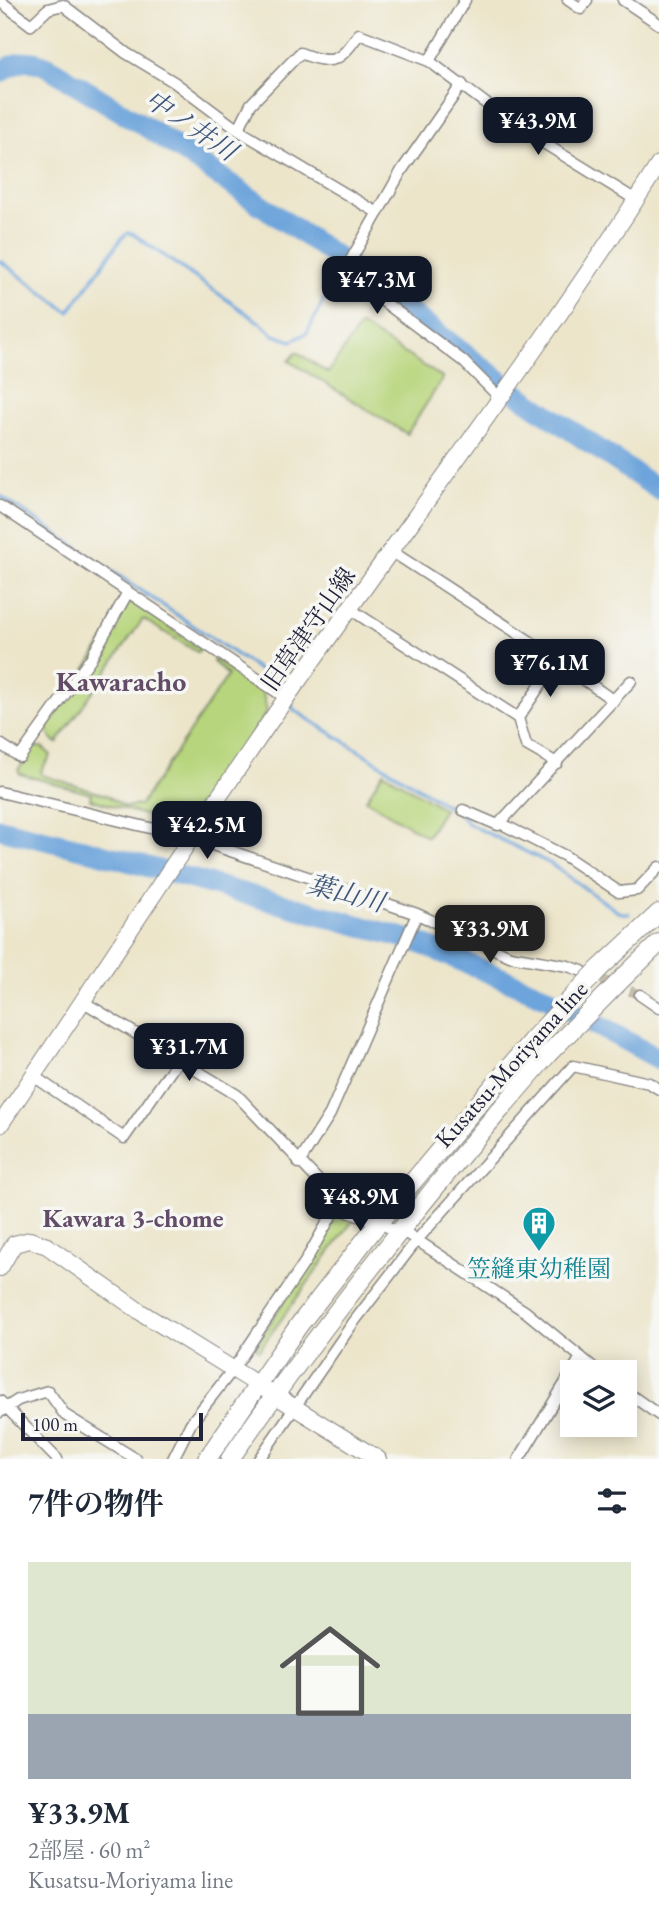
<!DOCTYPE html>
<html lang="ja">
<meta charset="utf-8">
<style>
body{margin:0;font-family:"EB Garamond","Noto Serif JP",serif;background:#f6f6f7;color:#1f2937;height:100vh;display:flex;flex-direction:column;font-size:26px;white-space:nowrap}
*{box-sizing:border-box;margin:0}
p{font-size:23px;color:#747a83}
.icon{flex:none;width:38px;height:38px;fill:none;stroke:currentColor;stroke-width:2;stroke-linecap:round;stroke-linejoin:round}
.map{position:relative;height:1459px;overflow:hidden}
.sheet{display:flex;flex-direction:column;background:#fff;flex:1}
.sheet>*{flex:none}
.buttons{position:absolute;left:560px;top:1360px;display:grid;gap:14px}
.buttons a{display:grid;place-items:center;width:77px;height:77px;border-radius:0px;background:#fff;box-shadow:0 4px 18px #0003;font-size:35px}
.scale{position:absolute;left:21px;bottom:18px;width:182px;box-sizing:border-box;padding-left:7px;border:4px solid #22223b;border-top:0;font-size:19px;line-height:24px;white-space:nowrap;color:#22223b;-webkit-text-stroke:5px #f6f6f2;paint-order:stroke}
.price{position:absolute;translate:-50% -60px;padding:0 16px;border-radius:14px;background:#111827;color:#fff;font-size:23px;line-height:46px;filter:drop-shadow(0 2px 4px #0008)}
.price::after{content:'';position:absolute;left:50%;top:42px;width:21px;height:16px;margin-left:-10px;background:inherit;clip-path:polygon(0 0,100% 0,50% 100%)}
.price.on{background:#222;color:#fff}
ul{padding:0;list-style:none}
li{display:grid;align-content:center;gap:14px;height:371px;padding:0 28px}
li+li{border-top:2px solid #e0e1e3}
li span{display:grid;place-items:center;height:217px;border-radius:0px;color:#555}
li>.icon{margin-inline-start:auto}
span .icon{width:126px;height:126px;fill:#fffc;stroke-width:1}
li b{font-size:30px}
h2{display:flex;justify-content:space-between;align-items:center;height:84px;padding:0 28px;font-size:30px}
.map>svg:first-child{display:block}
.green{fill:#b7d57c;stroke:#6c7c5c;stroke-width:2}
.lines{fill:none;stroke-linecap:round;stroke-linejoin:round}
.stream{stroke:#6da4db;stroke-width:3.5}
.river{stroke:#6da4db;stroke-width:21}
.street-tunnel{stroke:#c4bead;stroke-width:10;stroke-dasharray:10 5;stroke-linecap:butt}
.street-casing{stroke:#878482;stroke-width:13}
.secondary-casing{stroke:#878482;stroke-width:18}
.primary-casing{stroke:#878482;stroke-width:20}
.street{stroke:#fff;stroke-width:10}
.secondary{stroke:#fff;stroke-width:16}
.primary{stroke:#fff;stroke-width:18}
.primary-bridge-casing{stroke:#878482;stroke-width:20;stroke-linecap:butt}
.primary-bridge{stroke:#fff;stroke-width:18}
.labels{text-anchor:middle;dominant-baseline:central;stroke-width:7;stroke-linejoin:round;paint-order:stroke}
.street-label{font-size:24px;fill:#22223b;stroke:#f6f6f2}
.culture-label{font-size:24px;fill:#0d838f;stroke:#f6f6f2}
.water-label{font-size:26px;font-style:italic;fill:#40567b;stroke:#f6f6f2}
.neighbourhood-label{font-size:26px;font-weight:bold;fill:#624c68;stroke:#f6f6f2}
.quarter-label{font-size:28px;font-weight:bold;fill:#624c68;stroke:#f6f6f2}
</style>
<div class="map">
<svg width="659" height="1459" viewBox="0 0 659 1459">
<rect width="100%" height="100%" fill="#f6f6f2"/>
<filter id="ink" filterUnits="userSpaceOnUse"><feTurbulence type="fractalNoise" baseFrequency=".0143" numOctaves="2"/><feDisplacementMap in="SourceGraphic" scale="14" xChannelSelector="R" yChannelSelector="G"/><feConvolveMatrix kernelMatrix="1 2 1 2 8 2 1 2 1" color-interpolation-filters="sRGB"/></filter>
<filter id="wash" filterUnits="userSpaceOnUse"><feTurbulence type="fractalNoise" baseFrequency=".00686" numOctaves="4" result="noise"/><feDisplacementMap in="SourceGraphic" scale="28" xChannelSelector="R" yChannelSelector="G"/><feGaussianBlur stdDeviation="1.57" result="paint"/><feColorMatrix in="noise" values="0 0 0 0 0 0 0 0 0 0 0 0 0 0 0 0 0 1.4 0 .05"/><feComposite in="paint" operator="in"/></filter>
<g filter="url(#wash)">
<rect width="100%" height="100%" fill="#ece5ca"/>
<path class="green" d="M 360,325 L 443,378 L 407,434 L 289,361 L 297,352 L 328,373 Z
M 130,601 L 201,649 L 197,652 L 143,619 L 57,743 L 49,736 L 48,727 Z
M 214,659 L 262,690 L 267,711 L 235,760 L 181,826 L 90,799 L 91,794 L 20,774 L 18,770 L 33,747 L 42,747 L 51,755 L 41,771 L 42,775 L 106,795 L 125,807 L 140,805 L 228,675 L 213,662 Z
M 383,772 L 444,809 L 427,837 L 366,800 Z
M 343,1213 L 354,1219 L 259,1350 L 255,1347 L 338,1214 Z"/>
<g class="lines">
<path class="stream" d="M 0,261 L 69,312 L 121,239 L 128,233 L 133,234 L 259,322 L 274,335 L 292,341 L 307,333 L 343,262
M 0,496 L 283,686 L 285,691
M 290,701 L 294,710 L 457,812 L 469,824 L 551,864 L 618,912 L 629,914"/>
<path class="river" d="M 0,73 C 18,61 28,57 48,67 L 156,133 L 344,262
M 356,271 L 499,380
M 516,393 L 659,490
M 0,829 L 91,851 L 415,941 L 546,997 L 659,1059"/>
</g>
</g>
<g filter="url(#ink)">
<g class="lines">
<path class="street-tunnel" d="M 588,974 L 640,995"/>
<defs>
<path id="street" d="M 568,0 L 581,9 L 587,0
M 623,0 L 659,24
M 0,1 L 31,25 L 48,9 L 63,5 L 126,53 L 174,82 L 238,130 L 378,213
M 429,61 L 465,0
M 462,84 L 402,170 L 344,272 L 463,361 L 500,398
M 238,130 L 251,104 L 300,53 C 334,66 339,62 359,34 L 429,61 L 516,126 L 636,200
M 0,506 L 286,698
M 391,551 L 534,644 L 614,701
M 350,609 L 518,718 L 526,745 L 557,763
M 518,718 L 556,662
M 0,744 L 20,757 L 91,658 L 128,592
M 0,792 L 192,838 L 417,914 L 510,956 L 568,966 L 582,971
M 463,810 L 498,825 L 631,681
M 500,823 L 565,856 L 619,892 L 637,890 L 659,867
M 640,995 L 659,1008
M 82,1001 L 237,1095 L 348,1212 L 409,1235 L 526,1312 L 599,1372
M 32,1075 L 124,1138 L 179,1059
M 299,1163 L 330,1114 L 417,914
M 625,1391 L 659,1415
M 0,1401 L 57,1459
M 0,1412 L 18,1400 L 48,1391 L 65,1415 L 136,1459
M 173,1459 L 191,1423 L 234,1368 L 305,1262 L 338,1204
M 259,1459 L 353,1323 L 417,1240 L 573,1066 L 649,1083 L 659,1089
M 519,1459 L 581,1357"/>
<path id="secondary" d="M 0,1125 C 96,983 189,838 287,697 C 411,519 543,347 659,164
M 0,1268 L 14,1244 L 30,1240 L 47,1246 L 142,1313 L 378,1459"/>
<path id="primary" d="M 599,969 L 659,913
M 623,978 L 659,943
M 207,1459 L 299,1325 L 379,1222 L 533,1039
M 230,1459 C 327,1317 435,1184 548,1054"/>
</defs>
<use href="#street" class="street-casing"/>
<use href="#secondary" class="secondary-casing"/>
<use href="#primary" class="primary-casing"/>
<use href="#street" class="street"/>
<use href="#secondary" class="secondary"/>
<use href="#primary" class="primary"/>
<defs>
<path id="primary-bridge" d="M 533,1039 L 599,969
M 548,1054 L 623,978"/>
</defs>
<use href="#primary-bridge" class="primary-bridge-casing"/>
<use href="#primary-bridge" class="primary-bridge"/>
</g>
</g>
<defs>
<symbol id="building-pin" viewBox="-11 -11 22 30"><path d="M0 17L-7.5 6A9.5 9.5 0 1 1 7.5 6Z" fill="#0f9aa8" stroke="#f6f6f2"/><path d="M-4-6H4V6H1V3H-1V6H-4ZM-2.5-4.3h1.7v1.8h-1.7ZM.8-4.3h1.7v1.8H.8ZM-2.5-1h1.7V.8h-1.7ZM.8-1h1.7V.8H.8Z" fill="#fff"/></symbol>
</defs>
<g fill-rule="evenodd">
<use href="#building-pin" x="520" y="1204" width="38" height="52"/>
</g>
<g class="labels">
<g class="street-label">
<text transform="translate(308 629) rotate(-55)">旧草津守山線</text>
<text transform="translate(511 1064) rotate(-48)">Kusatsu-Moriyama line</text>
</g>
<g class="culture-label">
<text x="539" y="1268">笠縫東幼稚園</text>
</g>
<g class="water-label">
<text transform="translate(191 125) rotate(34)">中ノ井川</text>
<text transform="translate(346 893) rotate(15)">葉山川</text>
</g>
<g class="neighbourhood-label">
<text x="133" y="1218">Kawara 3-chome</text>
</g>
<g class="quarter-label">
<text x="121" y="681">Kawaracho</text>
</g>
</g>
</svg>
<div class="buttons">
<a><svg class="icon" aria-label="layers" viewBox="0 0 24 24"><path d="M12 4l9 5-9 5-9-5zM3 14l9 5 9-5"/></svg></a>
</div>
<div class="scale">100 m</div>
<b class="price" style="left:538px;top:157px">¥43.9M</b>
<b class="price" style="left:377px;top:316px">¥47.3M</b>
<b class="price" style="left:550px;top:699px">¥76.1M</b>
<b class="price" style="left:207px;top:861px">¥42.5M</b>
<b class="price on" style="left:490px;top:965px">¥33.9M</b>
<b class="price" style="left:189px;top:1083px">¥31.7M</b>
<b class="price" style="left:360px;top:1233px">¥48.9M</b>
</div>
<section class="sheet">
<h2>7件の物件<svg class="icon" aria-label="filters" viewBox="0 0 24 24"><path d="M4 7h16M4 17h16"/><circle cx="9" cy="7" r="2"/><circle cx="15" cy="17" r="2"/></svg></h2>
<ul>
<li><span style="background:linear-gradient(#dfe7d0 70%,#9aa5b1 0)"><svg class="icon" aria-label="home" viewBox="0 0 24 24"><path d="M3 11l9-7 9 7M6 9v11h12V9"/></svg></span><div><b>¥33.9M</b><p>2部屋 · 60 m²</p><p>Kusatsu-Moriyama line</p></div></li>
</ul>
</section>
